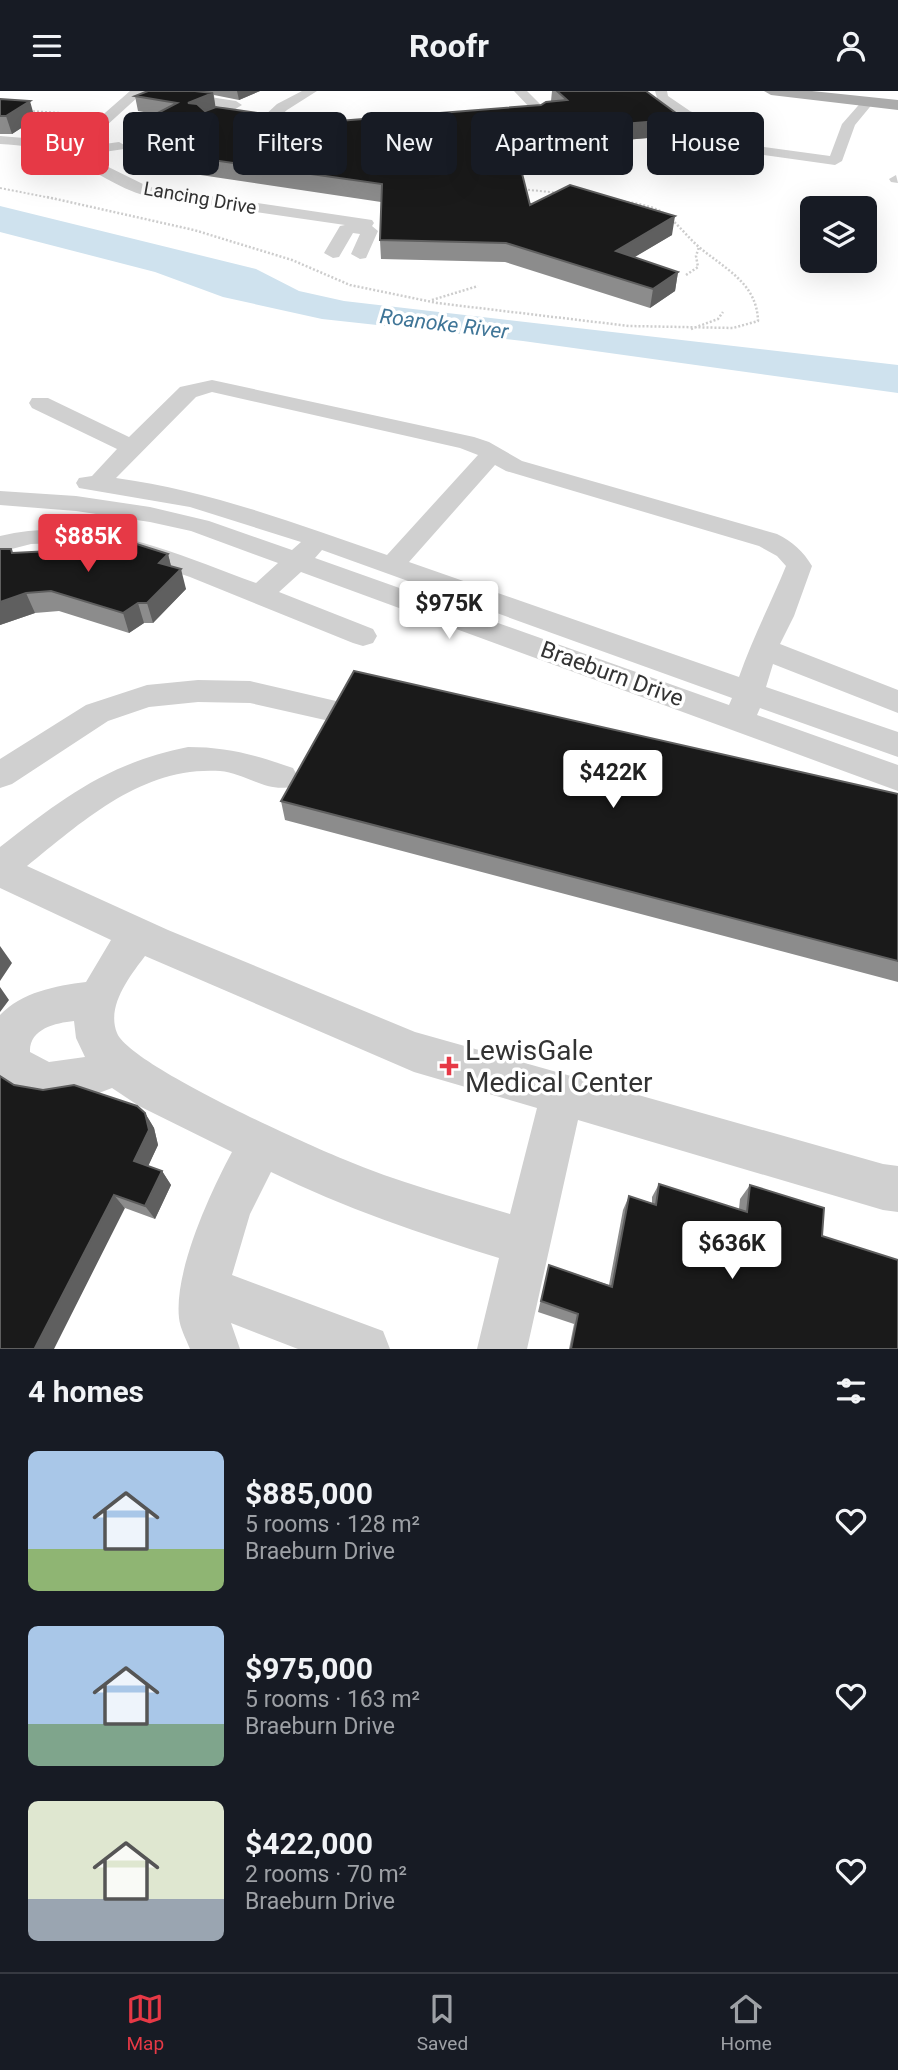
<!DOCTYPE html>
<meta charset="utf-8">
<style>
body{margin:0;font-family:Roboto,sans-serif;background:#242831;color:#f1f3f6;height:100vh;display:flex;flex-direction:column;font-size:26px;white-space:nowrap}
*{box-sizing:border-box;margin:0}
p{font-size:23px;color:#9ea1a6}
.icon{flex:none;width:38px;height:38px;fill:none;stroke:currentColor;stroke-width:2;stroke-linecap:round;stroke-linejoin:round}
.map{position:relative;height:1258px;overflow:hidden}
.side{display:flex;flex-direction:column;background:#171b24;flex:1}
.side>*{flex:none}
.banner{position:absolute;left:21px;top:21px;width:858px;height:63px;display:flex;gap:14px}
.buttons{position:absolute;left:800px;top:105px;display:grid;gap:14px}
.buttons a{display:grid;place-items:center;width:77px;height:77px;border-radius:10px;background:#171b24;box-shadow:0 7px 28px #0002;font-size:35px}
.price{position:absolute;translate:-50% -60px;padding:0 16px;border-radius:7px;background:#fff;color:#222;font-size:23px;line-height:46px;filter:drop-shadow(0 2px 4px #0008)}
.price::after{content:'';position:absolute;left:50%;top:42px;width:21px;height:16px;margin-left:-10px;background:inherit;clip-path:polygon(0 0,100% 0,50% 100%)}
.price.active{background:#e63946;color:#fff}
ul{padding:0;list-style:none}
li{display:flex;align-items:center;gap:21px;height:175px;padding:0 28px}
li span{display:grid;place-items:center;flex:none;width:196px;height:140px;border-radius:10px;color:#555}
li>.icon{margin-inline-start:auto}
span .icon{width:84px;height:84px;fill:#fffc;stroke-width:1}
li b{font-size:30px}
h2{display:flex;justify-content:space-between;align-items:center;height:84px;padding:0 28px;font-size:30px}
.tag{padding:0 24px;border-radius:10px;background:#171b24;box-shadow:0 7px 28px #0002;font-size:24px;line-height:63px}
.tag.active{background:#e63946;color:#fff}
header{display:flex;justify-content:space-between;align-items:center;height:91px;padding:0 28px;background:#171b24;font-size:32px;font-weight:700}
.menu{display:flex;justify-content:space-around;align-items:center;height:98px;border-top:2px solid #363941;background:#171b24;font-size:19px;color:#9ea1a6}
.menu a{display:grid;justify-items:center;gap:4px}
.menu .active{color:#e63946}
.map>svg:first-child{display:block}
.water{fill:#cfe2ee}
.lines{fill:none;stroke-linecap:round;stroke-linejoin:round}
.path-far1{stroke:#cdcdcd;stroke-width:2;stroke-dasharray:2 2;stroke-linecap:butt}
.path{stroke:#cdcdcd;stroke-width:2.5;stroke-dasharray:2 2;stroke-linecap:butt}
.minor{fill:#d0d0d0;fill-rule:evenodd}
.major{fill:#ababab;fill-rule:evenodd}
.wall{fill:#8c8c8c}
.shaded-wall{fill:#5f5f5f}
.building{fill:#1a1a1a;stroke:#5f5f5f;stroke-width:2}
.poi-dot{fill:#e63946;stroke:#fff;stroke-width:2.5}
.labels{text-anchor:middle;dominant-baseline:central;stroke-width:7;stroke-linejoin:round;paint-order:stroke}
.far-street-label{font-size:19px;fill:#333;stroke:#fff}
.far-water-label{font-size:21px;font-style:italic;fill:#3f7597;stroke:#fff}
.street-label{font-size:23px;fill:#333;stroke:#fff}
.near-poi-label{font-size:28px;fill:#333;stroke:#fff;text-anchor:start}
</style>
<header><svg class="icon" aria-label="menu" viewBox="0 0 24 24"><path d="M4 6h16M4 12h16M4 18h16"/></svg>Roofr<svg class="icon" aria-label="person" viewBox="0 0 24 24"><circle cx="12" cy="8" r="4"/><path d="M4 21q1-7 8-7t8 7"/></svg></header>
<div class="map">
<svg width="898" height="1258" viewBox="0 0 898 1258">
<rect width="100%" height="100%" fill="#fff"/>
<path class="water" d="M 0,115 L 256,178 L 299,200 L 344,210 L 898,274 L 898,302 L 523,250 L 322,228 L 223,206 L 155,181 L 0,141 Z"/>
<g class="lines">
<path class="path-far1" d="M 29,20 L 63,22 L 55,37
M 139,57 L 165,59
M 0,97 L 56,108
M 520,98 L 560,102"/>
<path class="path" d="M 47,106 L 194,139 L 292,169 L 350,194 L 437,212 L 629,235 L 733,237 L 758,230 C 757,192 725,178 699,156 C 685,144 675,128 658,119 C 647,114 633,112 621,110
M 686,184 L 698,176 L 696,165 L 699,156
M 432,209 L 478,195
M 691,238 L 718,228 L 723,221"/>
<path class="minor" d="M 130,0 L 171,0 L 236,10 L 242,14 L 209,34 L 202,30 L 204,27 L 224,16 L 139,5 L 83,56 L 119,51 L 126,55 L 124,58 L 84,64 L 149,96 L 372,129 L 374,132 L 372,135 L 378,140 L 366,167 L 360,168 L 351,163 L 360,143 L 353,142 L 339,166 L 333,167 L 324,162 L 340,135 L 345,134 L 146,105 C 117,97 93,78 65,66 C 45,57 22,54 0,53 L 0,45 L 36,48 L 66,56 Z
M 302,0 L 317,0 L 287,19 L 276,29 L 305,34 L 305,40 L 277,39 L 263,32 L 263,26 L 277,13 Z
M 514,0 L 527,0 L 548,21 L 542,25 L 504,29 L 504,23 L 532,19 Z
M 655,0 L 667,0 L 668,5 L 690,20 L 764,56 L 830,65 L 842,33 L 864,8 L 872,8 L 874,11 L 855,34 L 842,70 L 835,74 L 756,63 L 680,26 L 658,10 Z
M 896,84 L 898,92 L 891,91 L 889,88 Z
M 212,289 L 474,346 L 489,351 L 522,370 L 777,443 C 793,451 803,460 812,475 L 794,525 L 780,553 L 898,599 L 898,622 L 773,573 L 766,596 L 898,641 L 898,666 L 760,617 L 757,624 L 898,674 L 898,700 L 301,481 L 279,501 L 373,538 L 377,545 L 373,552 L 363,555 L 353,552 L 190,486 L 123,463 L 64,452 L 31,453 L 0,461 L 0,445 C 92,423 171,461 256,492 L 278,472 L 191,440 L 150,431 L 76,420 L 0,414 L 0,400 L 76,405 L 150,416 L 209,430 L 292,459 L 301,451 L 190,416 L 79,397 L 76,392 L 79,387 L 92,385 L 117,358 L 32,317 L 29,312 L 32,307 L 48,307 L 129,346 L 180,296 ZM 212,301 L 460,357 L 478,364 L 387,464 C 298,433 210,400 116,387 L 196,306 ZM 495,374 L 506,380 L 759,455 L 777,465 L 786,475 C 771,512 752,548 739,586 L 409,471 ZM 322,459 L 732,607 L 729,614 L 315,467 Z
M 198,589 L 250,590 L 336,610 L 341,618 L 336,626 L 325,629 L 250,612 L 198,611 L 149,616 L 108,630 L 12,693 L 0,697 L 0,668 L 86,614 L 147,594 Z
M 188,656 C 228,656 255,664 293,677 L 298,686 L 293,695 C 269,703 245,682 220,680 C 142,675 83,730 27,775 L 168,839 L 415,941 L 883,1073 L 898,1075 L 898,1121 L 883,1119 L 578,1029 L 527,1258 L 477,1258 L 499,1167 C 421,1143 344,1117 271,1081 L 250,1123 L 232,1184 L 383,1240 L 390,1258 L 298,1258 L 231,1232 L 240,1258 L 190,1258 C 186,1248 180,1237 179,1227 C 174,1180 210,1102 232,1061 L 139,1015 L 112,997 C 70,1014 38,1022 0,990 L 0,924 C 22,901 55,895 86,891 L 111,849 L 0,797 L 0,756 C 63,707 108,672 188,656 ZM 145,865 L 414,981 L 537,1017 L 510,1123 C 454,1106 397,1091 343,1068 C 304,1052 130,974 117,942 C 106,915 130,885 145,865 ZM 74,930 L 76,947 L 85,966 L 49,971 L 30,961 C 29,938 55,932 74,930 Z"/>
<path class="major" d="M 764,0 L 812,0 L 898,9 L 898,19 L 771,4 Z"/>
</g>
<path class="wall" d="M 148,0 L 260,0 L 239,9 L 214,4 L 215,16 L 313,30 L 338,30 L 541,14 L 551,10 L 552,0 L 646,0 L 682,44 L 556,55 L 555,64 L 518,67 L 530,114 L 672,144 L 634,166 L 678,181 L 675,200 L 650,217 L 505,171 L 381,168 L 380,149 L 381,111 L 160,78 L 156,61 L 165,56 L 135,52 L 131,36 L 155,23 L 138,20 L 135,5 Z
M 0,8 L 35,28 L 12,43 L 0,43 Z
M 12,462 L 168,463 L 171,475 L 186,498 L 153,532 L 144,532 L 129,542 L 59,520 L 35,522 L 0,534 Z
M 898,703 L 898,891 L 285,729 L 281,710 Z
M 14,994 L 145,1022 L 154,1037 L 158,1054 L 148,1075 L 162,1080 L 171,1094 L 155,1128 L 125,1117 Z
M 659,1093 L 739,1118 L 740,1108 L 750,1094 L 822,1145 L 898,1258 L 569,1258 L 574,1233 L 538,1221 L 549,1174 L 609,1194 L 623,1119 L 629,1105 L 652,1112 L 652,1106 Z"/>
<path class="shaded-wall" d="M 237,0 L 260,0 L 239,9 Z
M 213,2 L 216,18 L 190,28 L 188,12 Z
M 30,10 L 35,28 L 12,43 L 6,25 Z
M 684,28 L 682,44 L 556,55 L 555,64 L 513,67 L 514,51 L 548,39 Z
M 675,125 L 672,144 L 613,179 L 616,160 Z
M 678,181 L 675,200 L 650,217 L 653,198 Z
M 168,463 L 173,483 L 159,472 Z
M 181,478 L 186,498 L 153,532 L 147,512 Z
M 26,502 L 35,522 L 0,534 L 0,511 Z
M 138,512 L 144,532 L 129,542 L 123,522 Z
M 0,855 L 12,872 L 0,890 Z
M 0,896 L 9,909 L 0,921 Z
M 145,1022 L 154,1037 L 158,1054 L 144,1084 L 134,1070 Z
M 162,1080 L 171,1094 L 155,1128 L 145,1115 Z
M 114,1104 L 125,1117 L 54,1258 L 37,1258 L 35,1257 Z"/>
<path class="building" d="M 148,0 L 195,0 L 213,2 L 188,12 L 197,13 L 205,20 L 216,16 L 313,30 L 338,30 L 541,14 L 546,11 L 567,9 L 557,0 L 646,0 L 684,28 L 548,39 L 556,47 L 514,51 L 530,114 L 570,94 L 675,125 L 616,160 L 678,181 L 653,198 L 506,152 L 380,149 L 382,93 L 156,61 L 188,43 L 131,36 L 177,12 L 135,5 Z
M 0,8 L 30,10 L 6,25 L 0,25 Z
M 127,450 L 168,463 L 159,472 L 181,478 L 147,512 L 138,512 L 123,522 L 51,500 L 26,502 L 0,511 L 0,458 L 11,458 L 12,462 L 91,458 L 97,453 L 120,456 Z
M 354,580 L 898,703 L 898,870 L 281,710 Z
M 0,985 L 14,994 L 43,999 L 74,994 L 137,1015 L 145,1022 L 149,1039 L 134,1070 L 162,1080 L 145,1115 L 114,1104 L 35,1257 L 38,1258 L 0,1258 Z
M 659,1093 L 747,1121 L 750,1094 L 824,1117 L 822,1145 L 898,1169 L 898,1258 L 571,1258 L 578,1223 L 541,1210 L 549,1174 L 612,1196 L 629,1105 L 656,1114 Z"/>
<path class="poi-dot" d="M445.5 964.5h7v7h7v7h-7v7h-7v-7h-7v-7h7z"/>
<g class="labels">
<g class="far-street-label">
<text transform="translate(200 107) rotate(10)">Lancing Drive</text>
</g>
<g class="far-water-label">
<text transform="translate(444 233) rotate(7)">Roanoke River</text>
</g>
<g class="street-label">
<text transform="translate(612 583) rotate(20)">Braeburn Drive</text>
</g>
<g class="near-poi-label">
<text x="465" y="959">LewisGale<tspan x="465" dy="32">Medical Center</tspan></text>
</g>
</g>
</svg>
<div class="buttons">
<a><svg class="icon" aria-label="layers" viewBox="0 0 24 24"><path d="M12 4l9 5-9 5-9-5zM3 14l9 5 9-5"/></svg></a>
</div>
<b class="price active" style="left:88px;top:483px">$885K</b>
<b class="price" style="left:449px;top:550px">$975K</b>
<b class="price" style="left:613px;top:719px">$422K</b>
<b class="price" style="left:732px;top:1190px">$636K</b>
<div class="banner">
<a class="tag active">Buy</a>
<a class="tag">Rent</a>
<a class="tag">Filters</a>
<a class="tag">New</a>
<a class="tag">Apartment</a>
<a class="tag">House</a>
</div>
</div>
<section class="side">
<h2>4 homes<svg class="icon" aria-label="filters" viewBox="0 0 24 24"><path d="M4 7h16M4 17h16"/><circle cx="9" cy="7" r="2"/><circle cx="15" cy="17" r="2"/></svg></h2>
<ul>
<li><span style="background:linear-gradient(#a9c7e8 70%,#8fb573 0)"><svg class="icon" aria-label="home" viewBox="0 0 24 24"><path d="M3 11l9-7 9 7M6 9v11h12V9"/></svg></span><div><b>$885,000</b><p>5 rooms · 128 m²</p><p>Braeburn Drive</p></div><svg class="icon" aria-label="heart" viewBox="0 0 24 24"><path d="M12 20l-8-8c-3-5 5-10 8-4 3-6 11-1 8 4z"/></svg></li>
<li><span style="background:linear-gradient(#a9c7e8 70%,#7fa58c 0)"><svg class="icon" aria-label="home" viewBox="0 0 24 24"><path d="M3 11l9-7 9 7M6 9v11h12V9"/></svg></span><div><b>$975,000</b><p>5 rooms · 163 m²</p><p>Braeburn Drive</p></div><svg class="icon" aria-label="heart" viewBox="0 0 24 24"><path d="M12 20l-8-8c-3-5 5-10 8-4 3-6 11-1 8 4z"/></svg></li>
<li><span style="background:linear-gradient(#dfe7d0 70%,#9aa5b1 0)"><svg class="icon" aria-label="home" viewBox="0 0 24 24"><path d="M3 11l9-7 9 7M6 9v11h12V9"/></svg></span><div><b>$422,000</b><p>2 rooms · 70 m²</p><p>Braeburn Drive</p></div><svg class="icon" aria-label="heart" viewBox="0 0 24 24"><path d="M12 20l-8-8c-3-5 5-10 8-4 3-6 11-1 8 4z"/></svg></li>
</ul>
</section>
<nav class="menu">
<a class="active"><svg class="icon" aria-label="map" viewBox="0 0 24 24"><path d="M3 6l6-2 6 2 6-2v14l-6 2-6-2-6 2zM9 4v14M15 6v14"/></svg>Map</a>
<a><svg class="icon" aria-label="saved" viewBox="0 0 24 24"><path d="M7 4h10v16l-5-4-5 4z"/></svg>Saved</a>
<a><svg class="icon" aria-label="home" viewBox="0 0 24 24"><path d="M3 11l9-7 9 7M6 9v11h12V9"/></svg>Home</a>
</nav>
